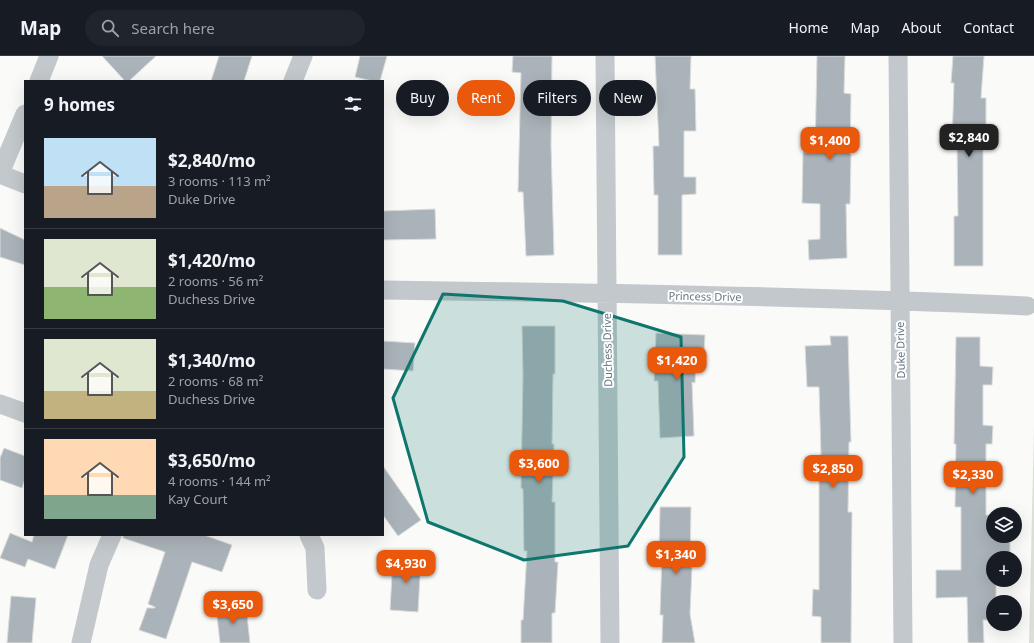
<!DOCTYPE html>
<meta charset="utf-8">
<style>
body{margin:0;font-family:"Noto Sans",sans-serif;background:#20242c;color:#f1f3f6;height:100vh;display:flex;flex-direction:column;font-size:15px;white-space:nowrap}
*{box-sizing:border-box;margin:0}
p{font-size:13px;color:#9ea1a6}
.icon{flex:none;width:22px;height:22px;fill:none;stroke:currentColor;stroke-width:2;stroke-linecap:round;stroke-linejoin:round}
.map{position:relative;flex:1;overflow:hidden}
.drawer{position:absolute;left:24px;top:24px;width:360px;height:456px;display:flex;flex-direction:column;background:#171b24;border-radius:0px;box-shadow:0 4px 16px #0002}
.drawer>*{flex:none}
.top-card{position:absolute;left:396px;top:24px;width:380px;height:36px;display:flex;gap:8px}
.controls{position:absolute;left:986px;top:451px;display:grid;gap:8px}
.controls a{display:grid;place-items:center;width:36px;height:36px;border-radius:50%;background:#171b24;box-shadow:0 4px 16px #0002;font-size:20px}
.price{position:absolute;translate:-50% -34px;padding:0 9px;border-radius:8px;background:#ea580c;color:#fff;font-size:13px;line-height:26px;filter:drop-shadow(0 1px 2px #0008)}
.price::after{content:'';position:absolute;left:50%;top:24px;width:12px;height:9px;margin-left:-6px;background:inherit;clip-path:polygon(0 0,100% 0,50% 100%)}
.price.active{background:#222;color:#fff}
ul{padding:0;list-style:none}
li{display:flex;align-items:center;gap:12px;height:100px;padding:0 20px}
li+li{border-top:1px solid #363941}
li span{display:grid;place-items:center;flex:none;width:112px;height:80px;border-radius:0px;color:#555}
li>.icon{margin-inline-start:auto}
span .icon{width:48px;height:48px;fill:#fffc;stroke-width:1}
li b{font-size:17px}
h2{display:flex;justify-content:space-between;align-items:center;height:48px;padding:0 20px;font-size:17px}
.tag{padding:0 14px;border-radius:18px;background:#171b24;box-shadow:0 4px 16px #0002;font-size:14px;line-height:36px}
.tag.active{background:#ea580c;color:#fff}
header{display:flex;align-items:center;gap:24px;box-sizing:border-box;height:56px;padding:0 20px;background:#171b24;border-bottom:1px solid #363941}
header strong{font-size:19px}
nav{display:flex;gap:22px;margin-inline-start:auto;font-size:14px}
.search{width:280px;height:36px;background:#20242c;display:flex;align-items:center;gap:10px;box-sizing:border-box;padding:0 14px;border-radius:22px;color:#9ea1a6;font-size:15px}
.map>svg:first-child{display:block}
.green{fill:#dadfd7}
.building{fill:#aab3b9;stroke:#dcdcda}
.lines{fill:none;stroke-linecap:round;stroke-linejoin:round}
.minor{stroke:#c3c8cc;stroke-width:19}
.marked{fill:#0f766e;fill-opacity:0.2;stroke:#0f766e;stroke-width:3;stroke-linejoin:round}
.labels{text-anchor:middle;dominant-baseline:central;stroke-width:4;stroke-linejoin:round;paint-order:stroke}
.street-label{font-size:11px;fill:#657683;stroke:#fff}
</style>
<header>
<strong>Map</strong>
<div class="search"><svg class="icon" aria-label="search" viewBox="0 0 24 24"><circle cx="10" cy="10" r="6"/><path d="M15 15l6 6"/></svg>Search here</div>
<nav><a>Home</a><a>Map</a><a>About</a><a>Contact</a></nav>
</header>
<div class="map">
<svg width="1034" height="587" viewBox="0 0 1034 587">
<rect width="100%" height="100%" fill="#fafaf8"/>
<path class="green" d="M 1034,372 L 1034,587 L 1029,587 Z"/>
<path class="building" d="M 102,0 L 156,0 L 129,25 L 125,25 Z
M 219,0 L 252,0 L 244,25 L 211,25 Z
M 360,0 L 387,0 L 380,25 L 372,25 L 355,21 Z
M 513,0 L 552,0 L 551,89 L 554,199 L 526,200 L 523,136 L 518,136 L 521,17 L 512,16 Z
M 655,0 L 691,0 L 690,33 L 695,33 L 696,75 L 684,75 L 684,121 L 696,121 L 696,138 L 682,139 L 682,199 L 658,199 L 658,139 L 654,139 L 653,90 L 659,90 Z
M 817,0 L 845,0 L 844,37 L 851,38 L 850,98 L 851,98 L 850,148 L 846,148 L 847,202 L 809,204 L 808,184 L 820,183 L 820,148 L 802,147 L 803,96 L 815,97 Z
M 953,0 L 984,0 L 981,42 L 986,42 L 986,88 L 983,88 L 983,210 L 954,210 L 954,160 L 958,160 L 957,87 L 952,87 L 954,27 L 951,27 Z
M 435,153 L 436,183 L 383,184 L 383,155 Z
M 0,172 L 25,184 L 25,209 L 0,201 Z
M 522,270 L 555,270 L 555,318 L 553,318 L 552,388 L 554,388 L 552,446 L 555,446 L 555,506 L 558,506 L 555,557 L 552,557 L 552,587 L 521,587 L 521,564 L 523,564 L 527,495 L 524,495 L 523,433 L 521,432 L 523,319 Z
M 656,277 L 705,279 L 704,299 L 696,299 L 695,327 L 692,326 L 694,380 L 660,382 L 658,325 L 654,325 Z
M 830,280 L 848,280 L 851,386 L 849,386 L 848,456 L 852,456 L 851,587 L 821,587 L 821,561 L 812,560 L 813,533 L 819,534 L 819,399 L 821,399 L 819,331 L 807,331 L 805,290 L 831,289 Z
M 956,281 L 980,281 L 980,310 L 993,311 L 992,329 L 983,329 L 983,369 L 993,370 L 992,388 L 986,388 L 986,459 L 993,459 L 993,480 L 1010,480 L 1010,502 L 993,502 L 993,524 L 996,524 L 996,546 L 993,546 L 993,564 L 983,564 L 984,587 L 968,587 L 967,541 L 936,542 L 936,514 L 961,514 L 961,451 L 955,451 L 956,388 L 954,388 Z
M 383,285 L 415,287 L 413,315 L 383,313 Z
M 4,392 L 25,400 L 25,423 L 22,432 L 0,424 L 0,402 Z
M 383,410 L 421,464 L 398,480 L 383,459 Z
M 660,451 L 691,451 L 690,511 L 692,511 L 690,558 L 695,587 L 662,587 L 663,559 L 660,559 L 662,497 L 659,497 Z
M 10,477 L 32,486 L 34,479 L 68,479 L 55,513 L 28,503 L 25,511 L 0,502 Z
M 123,479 L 204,479 L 232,489 L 222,516 L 192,506 L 166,583 L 139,574 L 147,552 L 155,552 L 155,551 L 148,548 L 165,496 L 123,482 Z
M 393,501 L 421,503 L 418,556 L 390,554 Z
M 11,540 L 36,542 L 32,587 L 7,587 Z
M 246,549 L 250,587 L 220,587 L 216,552 Z"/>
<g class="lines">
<path class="minor" d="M 605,0 L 610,587
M 898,0 L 903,587
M 39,25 L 49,0
M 293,25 L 303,0
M 0,117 L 25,58
M 0,118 L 25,128
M 383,234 C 598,237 813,240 1027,250
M 0,348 L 25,357
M 309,479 L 315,492 L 317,534
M 81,587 L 99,509 L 112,479"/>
</g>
<path class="marked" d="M 443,238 L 563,245 L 681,281 L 684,401 L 628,490 L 524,504 L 428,466 L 393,342 Z"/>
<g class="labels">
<g class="street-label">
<text transform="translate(705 240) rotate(1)">Princess Drive</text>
<text transform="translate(607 294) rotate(-91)">Duchess Drive</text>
<text transform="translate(900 294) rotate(-91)">Duke Drive</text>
</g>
</g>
</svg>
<div class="controls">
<a><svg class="icon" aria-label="layers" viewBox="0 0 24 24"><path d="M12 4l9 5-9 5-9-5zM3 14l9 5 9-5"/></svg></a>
<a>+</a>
<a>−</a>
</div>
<b class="price active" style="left:969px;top:102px">$2,840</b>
<b class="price" style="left:830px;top:105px">$1,400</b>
<b class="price" style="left:677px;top:325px">$1,420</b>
<b class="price" style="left:539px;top:428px">$3,600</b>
<b class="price" style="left:833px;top:433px">$2,850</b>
<b class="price" style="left:973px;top:439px">$2,330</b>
<b class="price" style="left:676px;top:519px">$1,340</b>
<b class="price" style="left:406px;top:528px">$4,930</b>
<b class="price" style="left:233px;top:569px">$3,650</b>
<div class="top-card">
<a class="tag">Buy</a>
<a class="tag active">Rent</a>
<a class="tag">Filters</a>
<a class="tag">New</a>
</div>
<section class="drawer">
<h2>9 homes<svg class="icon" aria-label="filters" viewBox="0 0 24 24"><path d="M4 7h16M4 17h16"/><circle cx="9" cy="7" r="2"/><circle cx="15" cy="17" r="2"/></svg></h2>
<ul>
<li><span style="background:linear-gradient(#bfe0f5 60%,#b9a48a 0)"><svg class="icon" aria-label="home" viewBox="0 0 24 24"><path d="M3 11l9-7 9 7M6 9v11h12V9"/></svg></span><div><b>$2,840/mo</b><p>3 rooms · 113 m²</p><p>Duke Drive</p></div></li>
<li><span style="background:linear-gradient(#dfe7d0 60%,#8fb573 0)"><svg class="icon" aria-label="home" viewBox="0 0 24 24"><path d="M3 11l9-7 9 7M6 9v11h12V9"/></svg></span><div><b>$1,420/mo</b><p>2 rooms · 56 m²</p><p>Duchess Drive</p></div></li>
<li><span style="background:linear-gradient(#dfe7d0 65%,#c2b280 0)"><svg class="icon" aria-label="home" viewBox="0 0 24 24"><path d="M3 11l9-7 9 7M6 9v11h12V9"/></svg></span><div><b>$1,340/mo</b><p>2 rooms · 68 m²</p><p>Duchess Drive</p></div></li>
<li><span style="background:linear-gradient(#ffd9b3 70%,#7fa58c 0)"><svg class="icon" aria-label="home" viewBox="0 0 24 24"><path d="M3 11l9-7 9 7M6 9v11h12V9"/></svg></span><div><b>$3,650/mo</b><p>4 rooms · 144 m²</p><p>Kay Court</p></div></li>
</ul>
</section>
</div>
